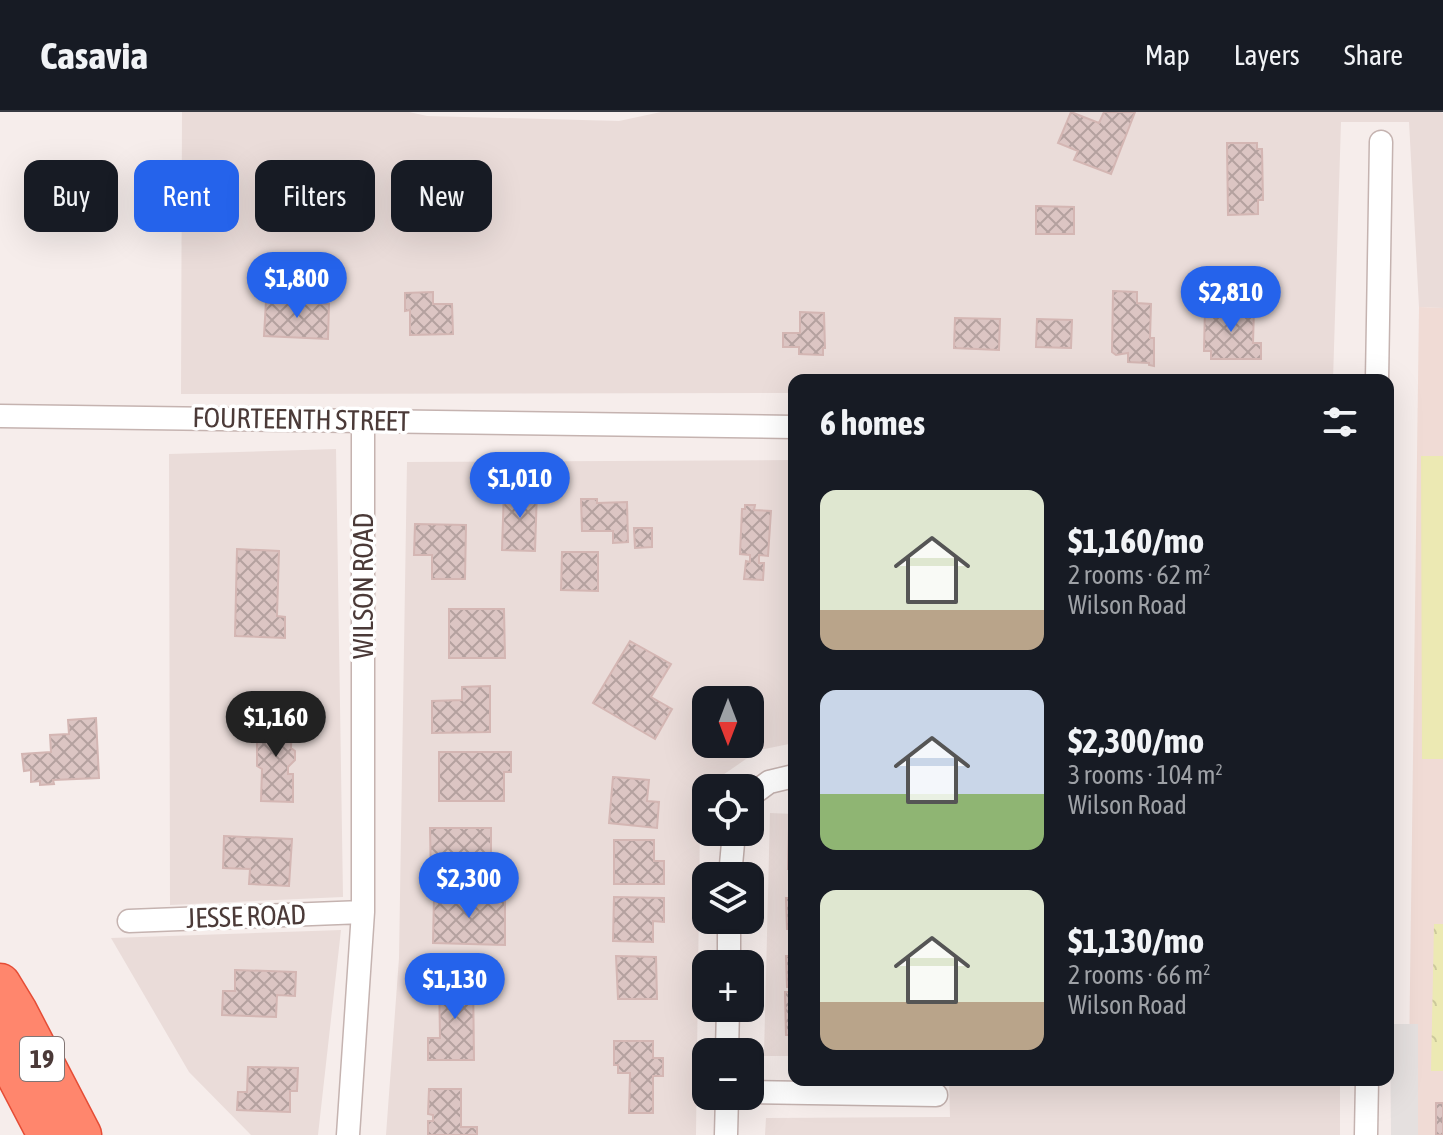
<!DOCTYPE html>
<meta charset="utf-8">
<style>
body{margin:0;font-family:"Asap Condensed",sans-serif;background:#242831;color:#f1f3f6;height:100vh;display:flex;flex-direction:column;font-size:30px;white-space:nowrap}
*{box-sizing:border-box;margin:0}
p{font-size:26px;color:#9ea1a6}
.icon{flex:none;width:44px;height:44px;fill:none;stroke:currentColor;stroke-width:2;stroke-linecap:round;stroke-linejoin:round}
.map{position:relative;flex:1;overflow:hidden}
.side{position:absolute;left:788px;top:262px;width:606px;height:712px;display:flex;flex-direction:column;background:#171b24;border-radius:16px;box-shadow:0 8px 32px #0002}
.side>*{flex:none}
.top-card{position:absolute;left:24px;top:48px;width:644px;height:72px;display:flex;gap:16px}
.needle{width:52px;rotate:180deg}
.fabs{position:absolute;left:692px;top:574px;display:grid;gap:16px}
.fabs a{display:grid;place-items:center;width:72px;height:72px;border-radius:16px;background:#171b24;box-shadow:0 8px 32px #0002;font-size:40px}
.price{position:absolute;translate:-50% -68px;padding:0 18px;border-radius:28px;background:#2563eb;color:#fff;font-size:26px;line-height:52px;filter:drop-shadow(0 2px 4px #0008)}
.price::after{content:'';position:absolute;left:50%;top:48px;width:24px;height:18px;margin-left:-12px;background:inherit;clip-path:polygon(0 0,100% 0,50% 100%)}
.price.current{background:#222;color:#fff}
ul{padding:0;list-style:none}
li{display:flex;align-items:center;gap:24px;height:200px;padding:0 32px}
li span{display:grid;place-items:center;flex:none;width:224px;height:160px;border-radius:16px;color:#555}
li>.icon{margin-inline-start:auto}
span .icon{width:96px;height:96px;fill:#fffc;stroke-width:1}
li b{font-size:34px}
h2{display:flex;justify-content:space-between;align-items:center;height:96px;padding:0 32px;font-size:34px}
.chip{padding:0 28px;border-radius:16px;background:#171b24;box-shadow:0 8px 32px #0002;font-size:28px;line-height:72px}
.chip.current{background:#2563eb;color:#fff}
header{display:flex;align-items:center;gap:48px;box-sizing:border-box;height:112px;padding:0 40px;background:#171b24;border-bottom:2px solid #363941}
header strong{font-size:38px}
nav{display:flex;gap:44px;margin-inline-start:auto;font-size:28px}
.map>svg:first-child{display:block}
.residential{fill:#eadcd9;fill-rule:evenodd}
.education{fill:#f0dbd5}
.forest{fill:url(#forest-crowns)}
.pitch{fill:#ece9b3}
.parking{fill:#e5e0df}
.building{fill:url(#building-cross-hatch);stroke:#d4b6b3;stroke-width:2}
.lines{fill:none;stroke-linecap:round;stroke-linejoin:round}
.minor-casing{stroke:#c5b3b0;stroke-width:25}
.motorway-casing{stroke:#e54d36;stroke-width:43}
.minor{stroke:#fff;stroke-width:22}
.motorway{stroke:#ff866d;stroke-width:40}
.labels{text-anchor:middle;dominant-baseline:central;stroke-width:7;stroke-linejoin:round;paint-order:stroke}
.shield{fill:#fff;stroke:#817574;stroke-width:2}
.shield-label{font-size:26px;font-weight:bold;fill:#4b3a38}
.street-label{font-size:28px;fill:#4b3a38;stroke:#fff}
</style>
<header>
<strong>Casavia</strong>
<nav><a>Map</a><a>Layers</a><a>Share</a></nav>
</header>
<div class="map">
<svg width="1443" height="1023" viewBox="0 0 1443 1023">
<defs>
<pattern id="forest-crowns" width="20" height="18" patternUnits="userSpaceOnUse" patternTransform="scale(2)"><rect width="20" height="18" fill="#ece9b3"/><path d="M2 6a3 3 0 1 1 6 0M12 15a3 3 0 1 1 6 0" fill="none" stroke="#ccc99b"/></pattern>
<pattern id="building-cross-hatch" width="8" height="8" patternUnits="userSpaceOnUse" patternTransform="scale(2)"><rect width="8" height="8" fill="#dcc5c3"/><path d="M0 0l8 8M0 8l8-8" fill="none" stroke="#b4a19f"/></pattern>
</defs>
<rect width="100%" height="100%" fill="#f6edeb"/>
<path class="residential" d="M 182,0 L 409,0 L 427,4 L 619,9 L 661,0 L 1441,0 L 1443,1 L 1443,196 L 1419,195 L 1409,10 L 1341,10 L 1333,268 L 794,268 L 794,281 L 181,282 Z
M 336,337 L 343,785 L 170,793 L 169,342 Z
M 794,348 L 794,631 L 759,638 L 720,665 L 715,676 L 706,676 L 706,695 L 700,709 L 696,1023 L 386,1023 L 399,846 L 407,350 ZM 706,588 L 750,588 L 750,632 L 706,632 Z
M 770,701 L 794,702 L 794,944 L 764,944 Z
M 341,818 L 318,1023 L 251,1023 L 189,960 L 111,826 Z
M 949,968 L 1340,968 L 1340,1023 L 765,1023 L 766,1006 L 950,1005 Z"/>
<path class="education" d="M 1419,195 L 1443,196 L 1443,1023 L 1408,1023 Z"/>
<path class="forest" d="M 1434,812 L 1443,812 L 1443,959 L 1431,959 Z"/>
<path class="pitch" d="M 1421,344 L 1443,344 L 1443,647 L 1422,647 Z"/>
<path class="parking" d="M 1390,912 L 1418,912 L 1418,1023 L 1391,1023 Z"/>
<path class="building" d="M 1071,0 L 1099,11 L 1104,0 L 1135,0 L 1111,62 L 1074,48 L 1078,39 L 1058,31 Z
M 1227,31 L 1257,31 L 1257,37 L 1262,37 L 1263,88 L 1258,88 L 1258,102 L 1228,103 Z
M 1036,94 L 1074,95 L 1074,122 L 1036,122 Z
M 1113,179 L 1137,180 L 1137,191 L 1151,192 L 1150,226 L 1154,226 L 1154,254 L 1149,253 L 1149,251 L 1128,250 L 1128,241 L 1116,243 L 1112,240 Z
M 433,180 L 433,192 L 452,192 L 453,222 L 410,223 L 410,198 L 405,199 L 405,181 Z
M 266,189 L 329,192 L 328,227 L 264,224 Z
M 1205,195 L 1254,196 L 1253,231 L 1261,231 L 1261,247 L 1211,247 L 1211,239 L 1204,239 Z
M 800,200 L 824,201 L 825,236 L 823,236 L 823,243 L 799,242 L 799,235 L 783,235 L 783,221 L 800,221 Z
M 955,206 L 1000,207 L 999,238 L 954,236 Z
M 1037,207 L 1072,208 L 1071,236 L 1036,235 Z
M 504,377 L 537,378 L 535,439 L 502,438 Z
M 581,387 L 597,387 L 597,391 L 627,390 L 628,430 L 613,431 L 613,419 L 582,419 Z
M 745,393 L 755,393 L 754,398 L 771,399 L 768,444 L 759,443 L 759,451 L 764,451 L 763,468 L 744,467 L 746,449 L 750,450 L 750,443 L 740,442 L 742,397 L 745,397 Z
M 415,412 L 466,413 L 465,467 L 432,467 L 432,443 L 414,443 Z
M 634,416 L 652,416 L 652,435 L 635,436 Z
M 237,437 L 279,439 L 277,504 L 285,505 L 285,526 L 235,524 Z
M 562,440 L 598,440 L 598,479 L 561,478 Z
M 449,497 L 504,497 L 505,546 L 449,546 Z
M 630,529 L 671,552 L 651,585 L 672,597 L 655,627 L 593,591 Z
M 490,574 L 490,620 L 432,621 L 432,589 L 462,588 L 462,575 Z
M 264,603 L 292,603 L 291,636 L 295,639 L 295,648 L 288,655 L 288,662 L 293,662 L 293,690 L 261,689 L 262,657 L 257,654 L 257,630 L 263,630 Z
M 96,606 L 99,666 L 53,668 L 54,672 L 40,673 L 40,669 L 31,670 L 31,658 L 24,659 L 22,642 L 51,640 L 50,623 L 69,622 L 68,608 Z
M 439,640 L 511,640 L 511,660 L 504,660 L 504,689 L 439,689 Z
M 613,665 L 649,668 L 647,689 L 659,690 L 657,716 L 609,711 Z
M 789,715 L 794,715 L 794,757 L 788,757 Z
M 430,716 L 491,716 L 491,766 L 431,767 Z
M 224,724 L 292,727 L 289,774 L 249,772 L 250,757 L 223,756 Z
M 614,728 L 654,728 L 654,749 L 664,749 L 664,772 L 614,772 Z
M 434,783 L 505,785 L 505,833 L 433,831 Z
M 614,785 L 664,786 L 664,810 L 653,809 L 653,830 L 613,829 Z
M 786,786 L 794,786 L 794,817 L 787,817 Z
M 616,844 L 656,845 L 657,887 L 618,887 Z
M 786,844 L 794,844 L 794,875 L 787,875 Z
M 235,858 L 296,860 L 295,884 L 277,883 L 276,905 L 222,903 L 223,879 L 235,879 Z
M 439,864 L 473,864 L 474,948 L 428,948 L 428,926 L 440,926 Z
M 785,880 L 794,880 L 794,923 L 786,923 Z
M 614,929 L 653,929 L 653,946 L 663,946 L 663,964 L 653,964 L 653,1001 L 629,1001 L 630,961 L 618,961 L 618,953 L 614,953 Z
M 248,955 L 298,956 L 297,979 L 290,979 L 290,1000 L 237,998 L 238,980 L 247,980 Z
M 429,977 L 461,977 L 461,1015 L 477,1015 L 477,1023 L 428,1023 L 428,1009 L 433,1009 L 433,1003 L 428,1002 Z
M 1436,991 L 1443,991 L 1443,1023 L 1436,1023 Z"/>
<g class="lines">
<defs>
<path id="minor" d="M 1377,268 L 1381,30
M 0,304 L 794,315
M 750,684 L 769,670 L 794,664
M 730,764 L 734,720
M 129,809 L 363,800
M 729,852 L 729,808
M 727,940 L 728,896
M 750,980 L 936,983
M 348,1023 L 363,800 L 363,308
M 726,1023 L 727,984
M 1366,1023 L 1367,968"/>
<path id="motorway" d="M 0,872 L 17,900 L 81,1023
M 0,931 L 48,1023"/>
</defs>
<use href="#minor" class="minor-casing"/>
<use href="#motorway" class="motorway-casing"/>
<use href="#minor" class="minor"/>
<use href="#motorway" class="motorway"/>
</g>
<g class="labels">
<rect class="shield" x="20" y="925" width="44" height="44" rx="6"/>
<g class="shield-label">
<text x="42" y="947">19</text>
</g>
<g class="street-label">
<text transform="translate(301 307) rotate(1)">FOURTEENTH STREET</text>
<text transform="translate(363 474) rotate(-90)">WILSON ROAD</text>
<text transform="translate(246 804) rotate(-2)">JESSE ROAD</text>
</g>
</g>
</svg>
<div class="fabs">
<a><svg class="needle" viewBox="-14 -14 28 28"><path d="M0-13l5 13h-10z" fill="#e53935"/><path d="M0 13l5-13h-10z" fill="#9ea1a6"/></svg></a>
<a><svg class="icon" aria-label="locate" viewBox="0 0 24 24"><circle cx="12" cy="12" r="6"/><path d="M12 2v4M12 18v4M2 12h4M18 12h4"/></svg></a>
<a><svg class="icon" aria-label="layers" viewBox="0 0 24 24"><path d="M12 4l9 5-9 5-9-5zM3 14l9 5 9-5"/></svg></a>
<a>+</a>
<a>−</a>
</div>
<b class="price" style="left:297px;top:208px">$1,800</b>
<b class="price" style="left:1231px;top:222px">$2,810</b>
<b class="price" style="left:520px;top:408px">$1,010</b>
<b class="price current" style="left:276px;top:647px">$1,160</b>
<b class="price" style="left:469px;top:808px">$2,300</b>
<b class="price" style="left:455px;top:909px">$1,130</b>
<div class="top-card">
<a class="chip">Buy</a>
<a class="chip current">Rent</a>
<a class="chip">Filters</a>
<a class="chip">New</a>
</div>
<section class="side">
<h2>6 homes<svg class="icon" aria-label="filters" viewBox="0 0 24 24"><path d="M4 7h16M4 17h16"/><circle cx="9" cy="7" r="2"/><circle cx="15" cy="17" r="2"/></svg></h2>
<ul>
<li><span style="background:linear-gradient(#dfe7d0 75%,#b9a48a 0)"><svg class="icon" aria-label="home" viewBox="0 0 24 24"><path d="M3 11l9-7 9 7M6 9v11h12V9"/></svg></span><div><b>$1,160/mo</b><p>2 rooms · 62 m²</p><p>Wilson Road</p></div></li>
<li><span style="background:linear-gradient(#c9d6e8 65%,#8fb573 0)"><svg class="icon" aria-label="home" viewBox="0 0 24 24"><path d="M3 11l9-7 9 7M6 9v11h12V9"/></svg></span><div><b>$2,300/mo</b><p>3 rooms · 104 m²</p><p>Wilson Road</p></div></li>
<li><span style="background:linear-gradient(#dfe7d0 70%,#b9a48a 0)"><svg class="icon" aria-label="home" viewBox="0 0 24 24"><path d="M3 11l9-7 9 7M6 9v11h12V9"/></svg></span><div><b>$1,130/mo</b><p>2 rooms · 66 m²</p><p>Wilson Road</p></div></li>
</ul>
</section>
</div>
